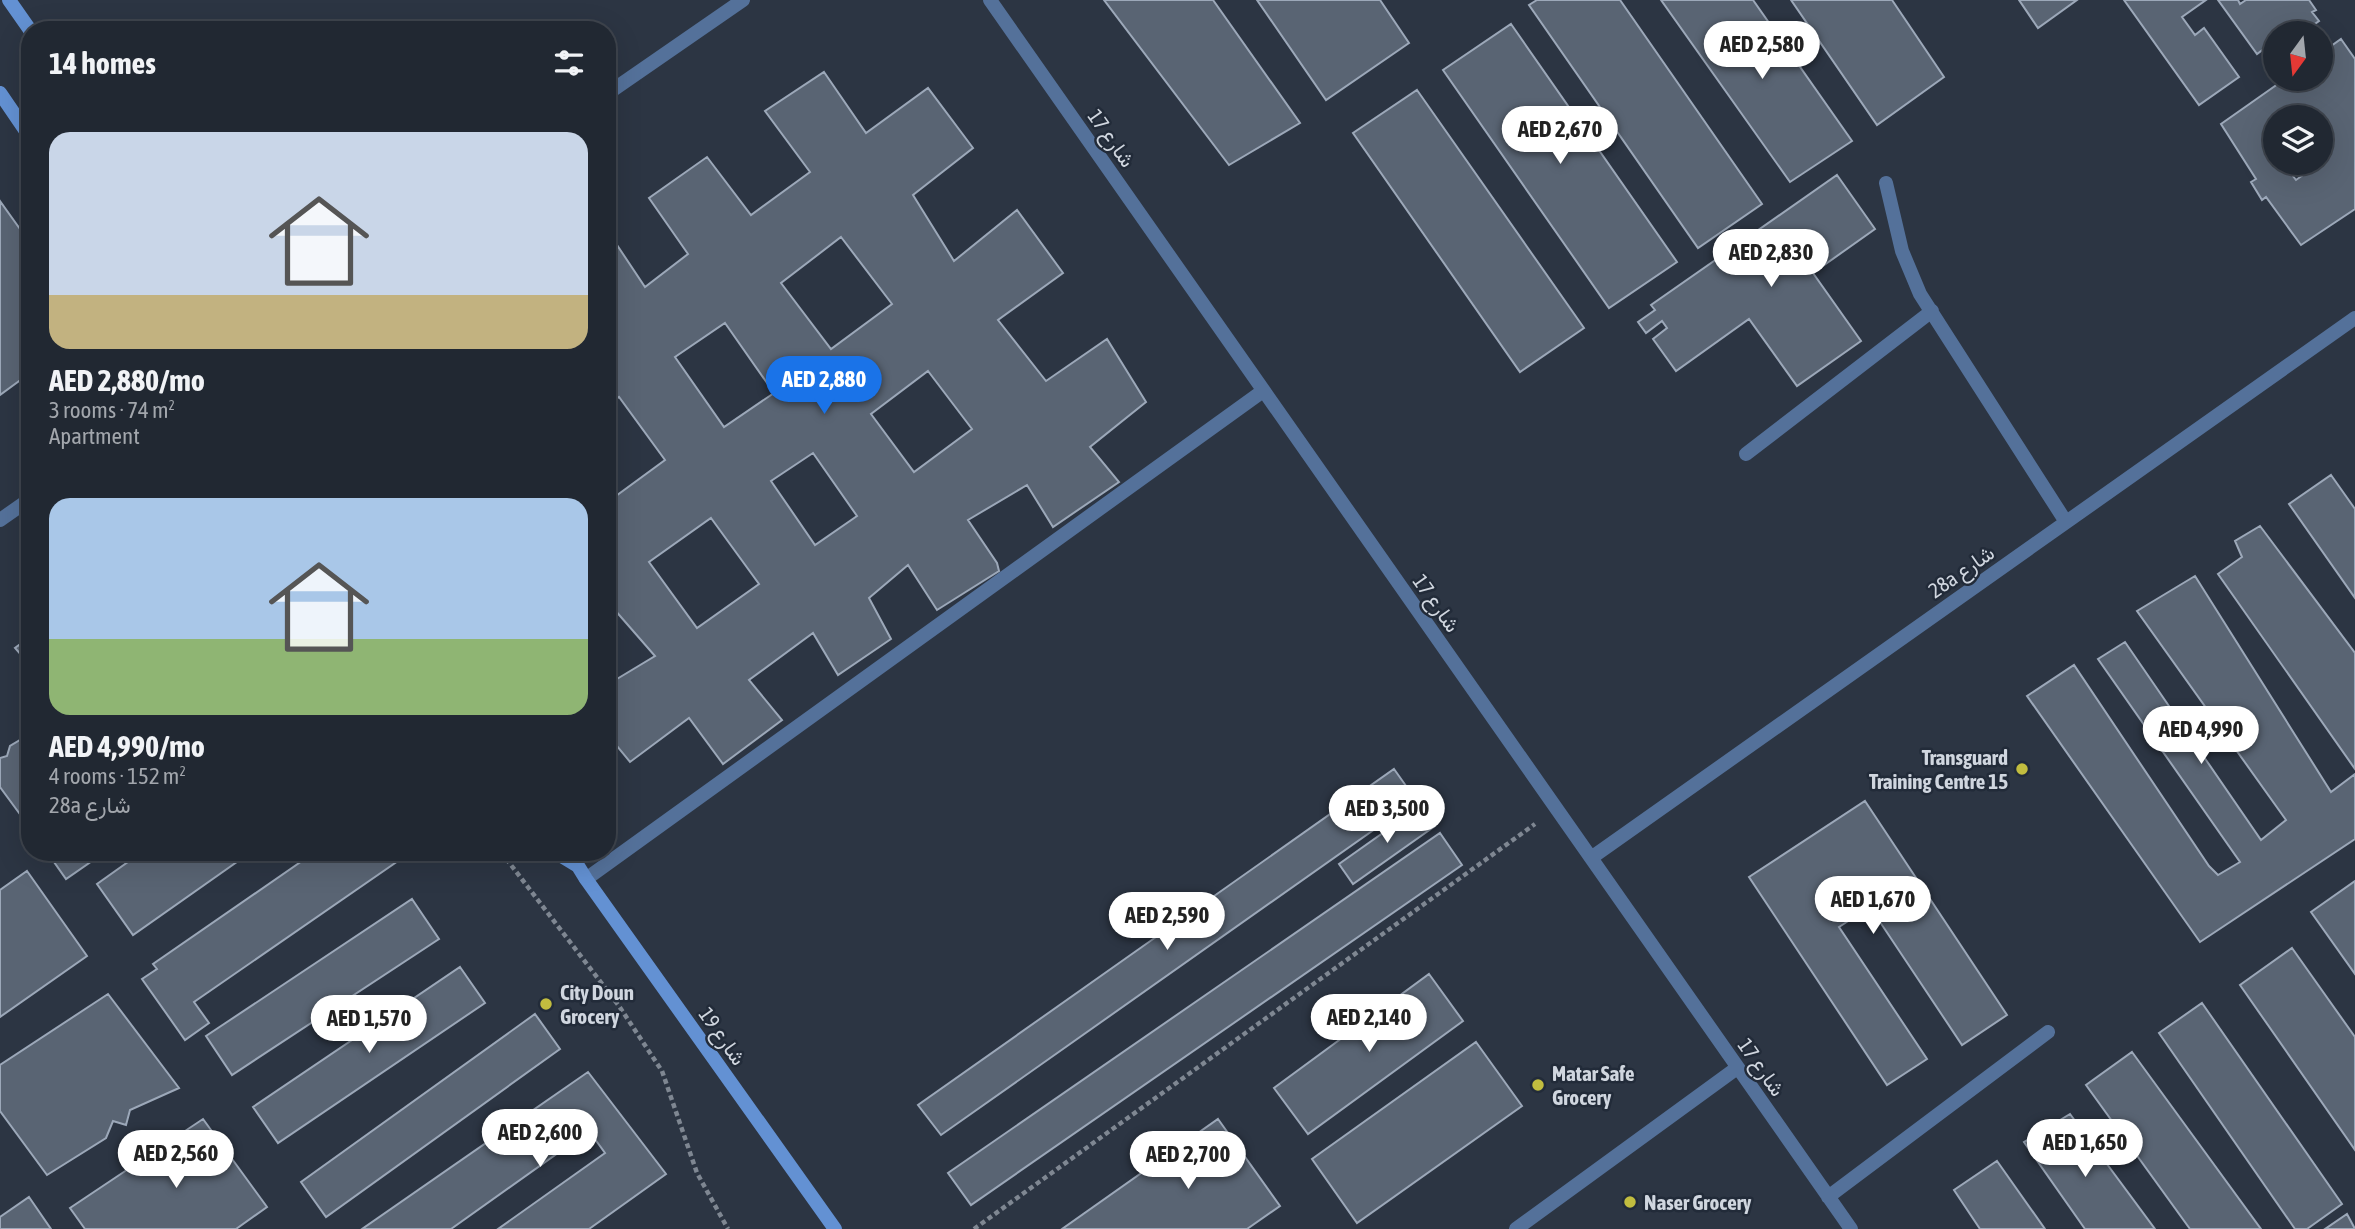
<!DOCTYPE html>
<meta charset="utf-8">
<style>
body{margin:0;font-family:"Asap Condensed",Vazirmatn,sans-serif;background:#29303a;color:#f1f3f6;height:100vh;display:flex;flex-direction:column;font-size:26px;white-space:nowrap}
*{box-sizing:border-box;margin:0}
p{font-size:23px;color:#a2a6ac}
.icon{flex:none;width:38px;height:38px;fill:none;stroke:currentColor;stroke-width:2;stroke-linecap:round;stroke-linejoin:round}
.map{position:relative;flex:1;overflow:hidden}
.side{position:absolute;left:21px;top:21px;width:595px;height:840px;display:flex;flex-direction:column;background:#212832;border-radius:28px;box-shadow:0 7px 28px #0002,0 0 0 2px #3e444d}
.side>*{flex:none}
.needle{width:46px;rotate:195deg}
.controls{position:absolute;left:2263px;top:21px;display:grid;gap:14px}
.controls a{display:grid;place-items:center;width:70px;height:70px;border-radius:50%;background:#212832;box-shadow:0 7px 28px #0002,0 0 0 2px #3e444d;font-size:35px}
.price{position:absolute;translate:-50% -60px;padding:0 16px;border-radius:24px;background:#fff;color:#222;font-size:23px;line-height:46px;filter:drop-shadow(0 2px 4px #0008)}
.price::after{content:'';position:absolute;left:50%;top:42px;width:21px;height:16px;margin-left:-10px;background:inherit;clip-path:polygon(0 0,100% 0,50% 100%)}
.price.on{background:#1a73e8;color:#fff}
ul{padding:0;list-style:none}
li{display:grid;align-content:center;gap:14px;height:371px;padding:0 28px}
li span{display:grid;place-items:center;height:217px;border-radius:21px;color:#555}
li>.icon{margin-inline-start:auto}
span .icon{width:126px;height:126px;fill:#fffc;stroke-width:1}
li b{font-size:30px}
h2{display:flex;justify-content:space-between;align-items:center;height:84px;padding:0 28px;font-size:30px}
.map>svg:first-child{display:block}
.building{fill:#596473;stroke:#9ca8b9;stroke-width:2;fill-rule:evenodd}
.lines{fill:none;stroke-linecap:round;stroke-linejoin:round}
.path{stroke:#7f8792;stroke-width:4.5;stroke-dasharray:5 3.5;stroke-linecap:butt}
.street{stroke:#54719a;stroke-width:14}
.secondary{stroke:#6391d3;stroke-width:14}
.poi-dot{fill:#c2bd3f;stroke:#222b39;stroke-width:2.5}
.labels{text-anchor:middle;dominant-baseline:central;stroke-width:5;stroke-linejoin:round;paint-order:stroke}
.street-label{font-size:21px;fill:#d0d6df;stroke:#222b39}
.poi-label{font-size:21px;font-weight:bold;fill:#d0d6df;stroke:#222b39;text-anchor:start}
</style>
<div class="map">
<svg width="2355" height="1229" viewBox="0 0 2355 1229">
<rect width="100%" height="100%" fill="#2c3543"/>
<path class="building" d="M 1104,0 L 1213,0 L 1300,123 L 1229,165 Z
M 1257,0 L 1380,0 L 1409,43 L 1326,100 Z
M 1537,0 L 1620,0 L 1762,204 L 1698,248 L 1529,5 Z
M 1661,0 L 1753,0 L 1852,141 L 1790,182 Z
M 1791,0 L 1892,0 L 1944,77 L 1877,125 Z
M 2019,0 L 2077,0 L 2038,28 Z
M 2124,0 L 2206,0 L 2182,17 L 2195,35 L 2204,28 L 2239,77 L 2199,105 Z
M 2218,0 L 2238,0 L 2240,4 L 2246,0 L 2309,0 L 2316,10 L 2312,12 L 2319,21 L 2302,33 L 2275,33 L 2275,45 L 2273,42 L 2257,54 Z
M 1511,24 L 1677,262 L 1609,308 L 1443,70 Z
M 2341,39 L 2355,59 L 2355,209 L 2301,245 L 2266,197 L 2262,200 L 2251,182 L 2256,179 L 2221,124 L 2285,79 L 2320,79 L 2320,54 ZM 2275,117 L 2320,117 L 2320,163 L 2296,180 L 2283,163 L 2275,163 Z
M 824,72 L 866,133 L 928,88 L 973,148 L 913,195 L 954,261 L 1017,210 L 1063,273 L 998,320 L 1046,381 L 1107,339 L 1146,402 L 1090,447 L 1119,482 L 1053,527 L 1027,485 L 968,520 L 997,563 L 999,571 L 937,610 L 908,565 L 869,598 L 891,639 L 838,675 L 813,633 L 749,680 L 782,720 L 723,764 L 689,718 L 630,762 L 607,734 L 607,685 L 655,656 L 607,601 L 607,498 L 609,501 L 665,460 L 619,397 L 607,406 L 607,230 L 645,287 L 688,254 L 649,198 L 707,157 L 751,215 L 810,172 L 765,111 ZM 841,237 L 892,304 L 831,349 L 781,283 ZM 725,323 L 774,393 L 724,427 L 675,357 ZM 928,371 L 972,429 L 914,472 L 871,414 ZM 813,453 L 857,516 L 815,545 L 771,481 ZM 711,518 L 759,584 L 697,628 L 649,562 Z
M 1417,90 L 1584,328 L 1520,372 L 1353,133 Z
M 1837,175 L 1875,229 L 1813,273 L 1861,341 L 1797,386 L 1749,319 L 1676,371 L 1653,339 L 1667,328 L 1662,321 L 1646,333 L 1638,322 L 1655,310 L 1651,305 Z
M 0,201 L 30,243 L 30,373 L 0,395 Z
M 2331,475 L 2355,509 L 2355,598 L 2289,504 Z
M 2260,526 L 2355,653 L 2355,769 L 2218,574 L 2242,557 L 2235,541 Z
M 2195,576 L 2331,792 L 2355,774 L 2355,839 L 2200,942 L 2027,696 L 2074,665 L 2209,866 L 2218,875 L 2240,862 L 2098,659 L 2125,642 L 2261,840 L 2286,820 L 2137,611 Z
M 30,637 L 30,665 L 15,648 Z
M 30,734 L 30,812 L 22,817 L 0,787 L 0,758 L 7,756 L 10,746 Z
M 1394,769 L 1416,800 L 941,1135 L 918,1105 Z
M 1865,801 L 2007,1015 L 1962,1045 L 1870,907 L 1839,927 L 1927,1059 L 1887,1085 L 1749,877 Z
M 1421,806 L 1435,826 L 1353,884 L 1339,864 Z
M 1440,833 L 1462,865 L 971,1205 L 948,1173 Z
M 47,852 L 105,852 L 66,879 Z
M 142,852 L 251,852 L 133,935 L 97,884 Z
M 315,852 L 392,852 L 398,861 L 194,1002 L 209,1023 L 185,1040 L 142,979 L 157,969 L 153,964 Z
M 27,871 L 87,956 L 0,1017 L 0,890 Z
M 2355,881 L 2355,974 L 2311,912 Z
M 412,899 L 439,939 L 232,1075 L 206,1036 Z
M 2292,948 L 2355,1037 L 2355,1150 L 2240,985 Z
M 460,967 L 485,1003 L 278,1143 L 253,1107 Z
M 1429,974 L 1463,1021 L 1308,1134 L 1274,1088 Z
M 108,994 L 179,1088 L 130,1110 L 126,1125 L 113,1121 L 106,1138 L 47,1175 L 0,1111 L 0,1065 Z
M 2202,1003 L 2342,1204 L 2307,1229 L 2295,1229 L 2159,1033 Z
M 535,1014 L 560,1049 L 326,1217 L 301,1182 Z
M 1476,1042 L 1522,1106 L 1357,1223 L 1312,1159 Z
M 2132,1052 L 2261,1229 L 2190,1229 L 2086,1085 Z
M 588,1072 L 666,1174 L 589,1229 L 498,1229 L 605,1153 L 589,1131 L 451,1229 L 362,1229 Z
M 2070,1114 L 2155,1229 L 2085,1229 L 2024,1142 Z
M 203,1119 L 267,1207 L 236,1229 L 85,1229 L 70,1208 Z
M 1218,1119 L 1280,1206 L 1247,1229 L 1062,1229 Z
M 1997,1161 L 2045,1229 L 1980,1229 L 1954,1190 Z
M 29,1197 L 51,1229 L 0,1229 L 0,1217 Z
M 2347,1214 L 2355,1229 L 2325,1229 Z"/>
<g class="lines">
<path class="path" d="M 501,852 L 619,1006 L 662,1071 L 697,1173 L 728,1229
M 974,1229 L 1535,824"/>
<path class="street" d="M 990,0 L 1851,1229
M 607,94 L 743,0
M 1886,183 L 1902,251 L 1920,294 L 2066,522
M 1746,454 L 1932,311
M 0,520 L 30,499
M 1591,858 L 2355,318
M 586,879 L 1263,391
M 1828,1197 L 2048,1032
M 1516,1229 L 1737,1068"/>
<path class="secondary" d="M 9,0 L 30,30
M 0,93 L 30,137
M 555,852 L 578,866
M 574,852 L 578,866 L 586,879 L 835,1229"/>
</g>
<g class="poi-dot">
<circle cx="2022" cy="769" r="7"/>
<circle cx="546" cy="1004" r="7"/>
<circle cx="1538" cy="1085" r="7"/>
<circle cx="1630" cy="1202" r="7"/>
</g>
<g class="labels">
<g class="street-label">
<text transform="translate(1112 138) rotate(55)">شارع 17</text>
<text transform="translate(1961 571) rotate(-35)">28a شارع</text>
<text transform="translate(1437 603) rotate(55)">شارع 17</text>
<text transform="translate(723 1036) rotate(55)">شارع 19</text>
<text transform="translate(1762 1067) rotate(55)">شارع 17</text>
</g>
<g class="poi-label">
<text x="2008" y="757" text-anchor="end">Transguard<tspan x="2008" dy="24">Training Centre 15</tspan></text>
<text x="560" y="992">City Doun<tspan x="560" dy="24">Grocery</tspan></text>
<text x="1552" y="1073">Matar Safe<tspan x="1552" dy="24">Grocery</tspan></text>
<text x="1644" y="1202">Naser Grocery</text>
</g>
</g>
</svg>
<div class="controls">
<a><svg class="needle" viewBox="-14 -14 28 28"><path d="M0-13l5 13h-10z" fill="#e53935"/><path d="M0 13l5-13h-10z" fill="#a2a6ac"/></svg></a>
<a><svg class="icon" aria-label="layers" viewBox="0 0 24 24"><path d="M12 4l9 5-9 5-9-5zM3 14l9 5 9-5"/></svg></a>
</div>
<b class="price" style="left:1762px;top:81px">AED 2,580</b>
<b class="price" style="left:1560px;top:166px">AED 2,670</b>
<b class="price" style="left:1771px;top:289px">AED 2,830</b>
<b class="price on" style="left:824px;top:416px">AED 2,880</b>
<b class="price" style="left:2201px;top:766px">AED 4,990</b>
<b class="price" style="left:1387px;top:845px">AED 3,500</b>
<b class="price" style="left:1873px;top:936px">AED 1,670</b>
<b class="price" style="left:1167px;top:952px">AED 2,590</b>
<b class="price" style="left:1369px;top:1054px">AED 2,140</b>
<b class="price" style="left:369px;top:1055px">AED 1,570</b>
<b class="price" style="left:540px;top:1169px">AED 2,600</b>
<b class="price" style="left:2085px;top:1179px">AED 1,650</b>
<b class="price" style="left:176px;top:1190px">AED 2,560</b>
<b class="price" style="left:1188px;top:1191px">AED 2,700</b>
<section class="side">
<h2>14 homes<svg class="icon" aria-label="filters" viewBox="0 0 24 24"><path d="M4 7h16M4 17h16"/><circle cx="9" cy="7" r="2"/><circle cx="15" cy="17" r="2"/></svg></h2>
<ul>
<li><span style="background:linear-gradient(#c9d6e8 75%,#c2b280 0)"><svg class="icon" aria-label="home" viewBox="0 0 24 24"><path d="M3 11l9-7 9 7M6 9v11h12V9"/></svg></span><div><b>AED 2,880/mo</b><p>3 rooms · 74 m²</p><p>Apartment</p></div></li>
<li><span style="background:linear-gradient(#a9c7e8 65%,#8fb573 0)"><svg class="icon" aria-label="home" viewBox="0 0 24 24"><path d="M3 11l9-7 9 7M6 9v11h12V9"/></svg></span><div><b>AED 4,990/mo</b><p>4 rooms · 152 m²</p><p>28a شارع</p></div></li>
</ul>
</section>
</div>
